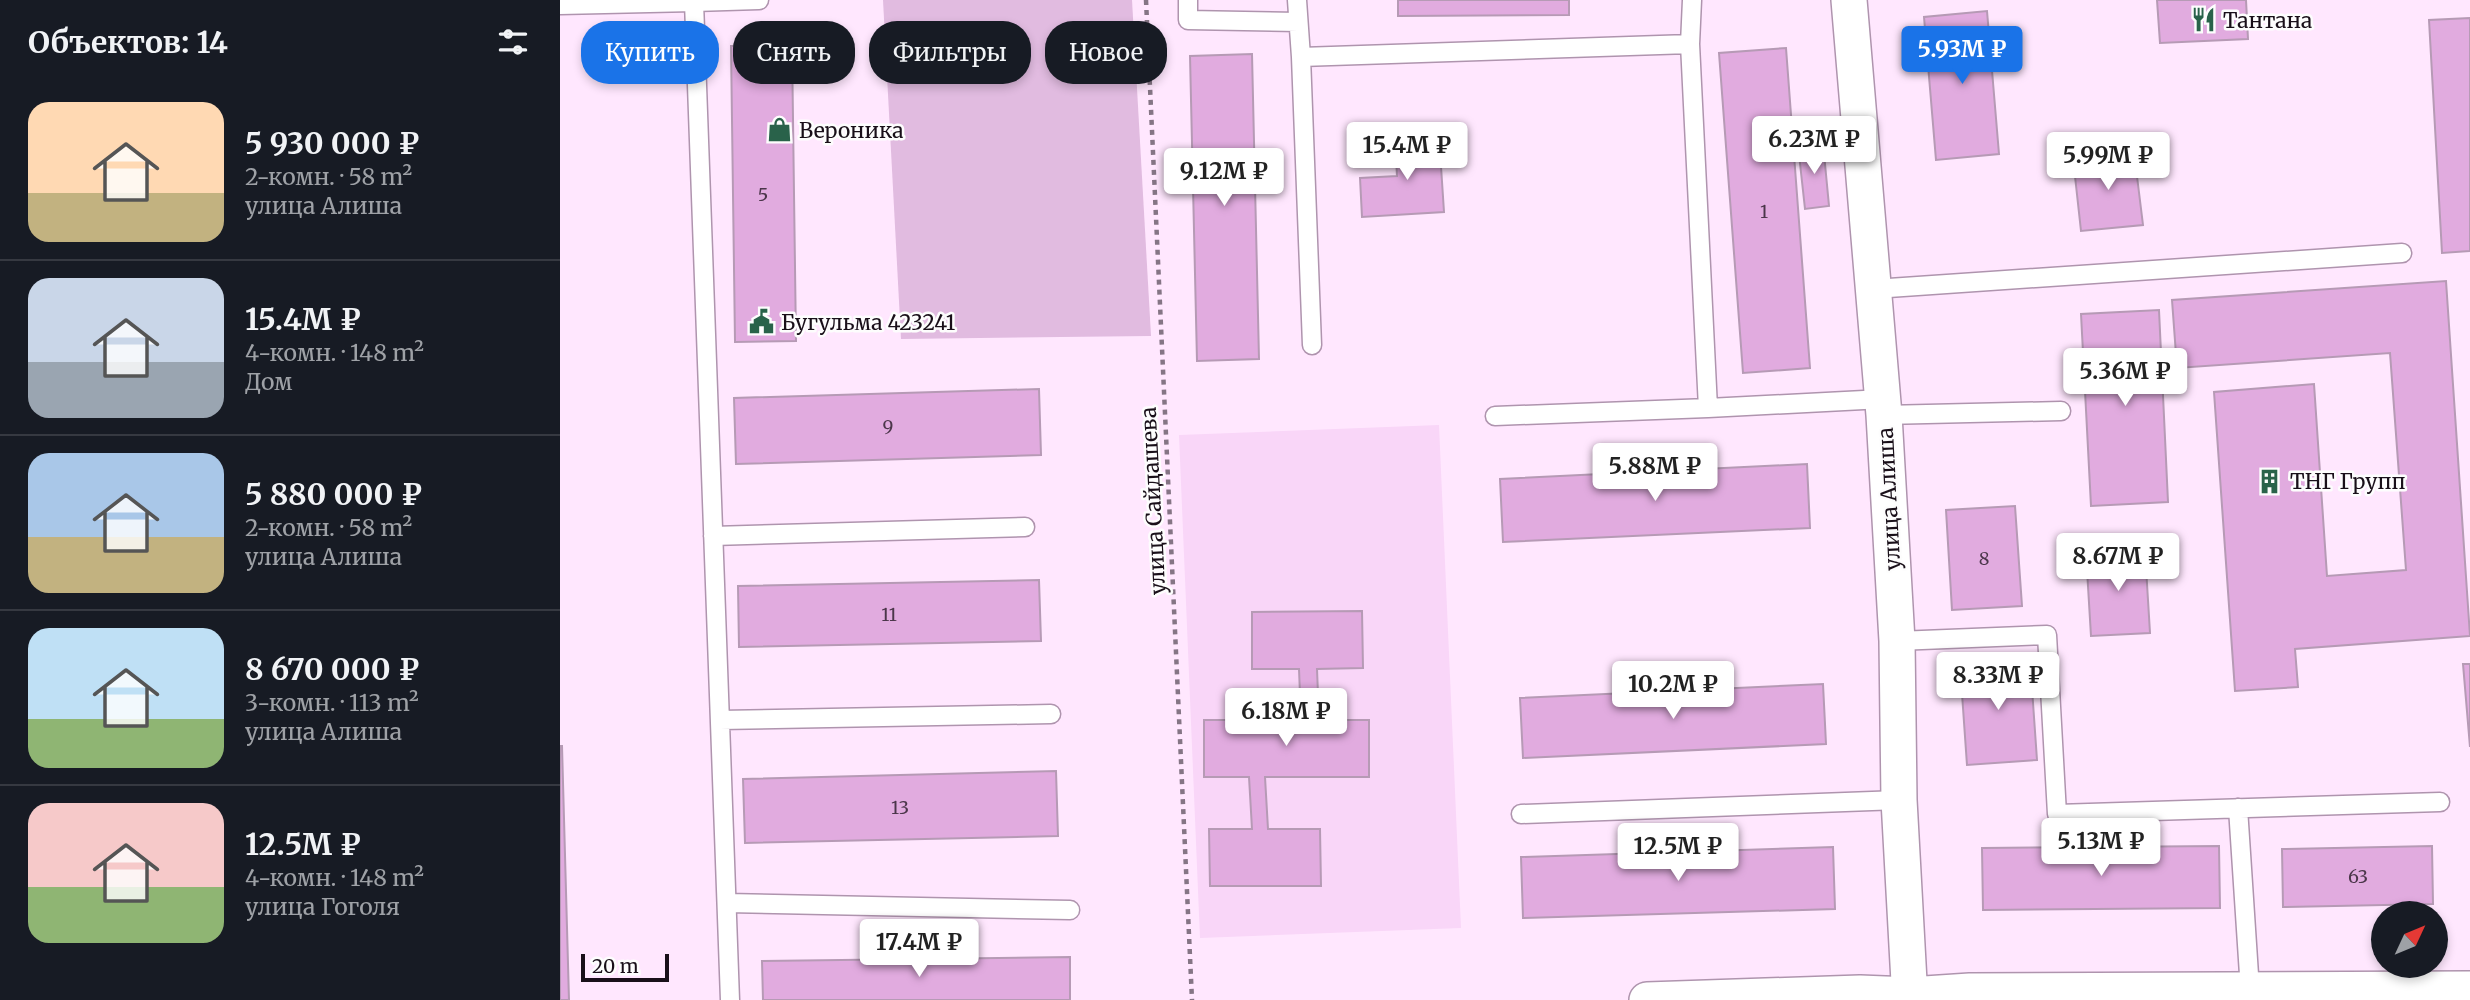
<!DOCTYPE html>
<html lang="ru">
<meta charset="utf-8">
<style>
body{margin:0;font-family:Merriweather,serif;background:#20242c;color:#f1f3f6;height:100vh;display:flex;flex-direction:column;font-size:26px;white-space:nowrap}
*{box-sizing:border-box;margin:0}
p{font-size:23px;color:#9ea1a6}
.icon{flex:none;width:38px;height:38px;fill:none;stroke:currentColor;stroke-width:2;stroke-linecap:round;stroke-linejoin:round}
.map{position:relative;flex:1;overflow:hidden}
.details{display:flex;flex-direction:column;background:#171b24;width:560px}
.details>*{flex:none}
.guide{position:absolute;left:21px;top:21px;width:665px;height:63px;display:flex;gap:14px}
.needle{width:46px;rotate:46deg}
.controls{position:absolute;left:1811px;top:901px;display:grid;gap:14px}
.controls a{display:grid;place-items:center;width:77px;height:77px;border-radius:50%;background:#171b24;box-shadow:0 4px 10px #0003;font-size:35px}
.scale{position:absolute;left:21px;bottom:18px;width:88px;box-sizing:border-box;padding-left:7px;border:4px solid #190f19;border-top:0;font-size:19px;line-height:24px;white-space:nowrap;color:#190f19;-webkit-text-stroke:5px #fdfdfd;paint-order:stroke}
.price{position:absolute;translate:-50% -60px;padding:0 16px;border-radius:7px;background:#fff;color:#222;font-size:23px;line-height:46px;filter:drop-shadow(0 2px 4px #0008)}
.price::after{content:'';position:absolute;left:50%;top:42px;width:21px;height:16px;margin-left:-10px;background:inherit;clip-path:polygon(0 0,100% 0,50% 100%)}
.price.selected{background:#1a73e8;color:#fff}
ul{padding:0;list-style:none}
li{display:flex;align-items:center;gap:21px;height:175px;padding:0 28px}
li+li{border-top:2px solid #363941}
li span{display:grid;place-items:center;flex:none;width:196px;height:140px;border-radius:21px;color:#555}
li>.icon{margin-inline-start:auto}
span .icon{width:84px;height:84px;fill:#fffc;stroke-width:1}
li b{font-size:30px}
h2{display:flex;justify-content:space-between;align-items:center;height:84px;padding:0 28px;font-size:30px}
.chip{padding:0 24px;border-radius:28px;background:#171b24;box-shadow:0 4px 10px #0003;font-size:24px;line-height:63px}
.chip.selected{background:#1a73e8;color:#fff}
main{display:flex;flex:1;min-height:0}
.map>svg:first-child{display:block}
.built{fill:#f9d6f8}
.green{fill:#e1bbe0}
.building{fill:#e1abdf;stroke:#b69ab5;stroke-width:2}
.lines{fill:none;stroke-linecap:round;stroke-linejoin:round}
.lane-casing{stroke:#af94ae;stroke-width:21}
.street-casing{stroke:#af94ae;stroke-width:38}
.path{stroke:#857585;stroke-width:4.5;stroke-dasharray:5 5;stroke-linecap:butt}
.lane{stroke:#fff;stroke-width:18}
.street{stroke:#fff;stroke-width:35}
.labels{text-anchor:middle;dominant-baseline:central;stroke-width:5;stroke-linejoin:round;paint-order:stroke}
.number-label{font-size:18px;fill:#4b364a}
.poi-label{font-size:21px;fill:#190f19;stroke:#fdfdfd;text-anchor:start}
.street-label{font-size:21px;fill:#190f19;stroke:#fdfdfd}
</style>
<main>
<section class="details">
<h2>Объектов: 14<svg class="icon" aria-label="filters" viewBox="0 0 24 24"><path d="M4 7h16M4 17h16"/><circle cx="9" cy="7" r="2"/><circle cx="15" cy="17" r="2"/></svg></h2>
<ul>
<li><span style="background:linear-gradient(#ffd9b3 65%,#c2b280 0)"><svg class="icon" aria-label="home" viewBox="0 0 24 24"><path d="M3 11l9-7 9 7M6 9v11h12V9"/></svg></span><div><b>5 930 000 ₽</b><p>2-комн. · 58 m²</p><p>улица Алиша</p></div></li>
<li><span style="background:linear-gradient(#c9d6e8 60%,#9aa5b1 0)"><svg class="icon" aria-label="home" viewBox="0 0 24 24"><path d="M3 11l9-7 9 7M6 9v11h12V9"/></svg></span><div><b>15.4M ₽</b><p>4-комн. · 148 m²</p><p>Дом</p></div></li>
<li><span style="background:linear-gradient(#a9c7e8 60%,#c2b280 0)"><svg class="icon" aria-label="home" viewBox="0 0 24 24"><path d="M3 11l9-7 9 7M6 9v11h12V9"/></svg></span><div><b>5 880 000 ₽</b><p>2-комн. · 58 m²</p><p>улица Алиша</p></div></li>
<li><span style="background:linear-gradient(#bfe0f5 65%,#8fb573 0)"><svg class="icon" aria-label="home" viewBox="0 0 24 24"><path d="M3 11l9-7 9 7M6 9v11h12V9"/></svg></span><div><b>8 670 000 ₽</b><p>3-комн. · 113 m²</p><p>улица Алиша</p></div></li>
<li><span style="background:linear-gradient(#f6c9c9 60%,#8fb573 0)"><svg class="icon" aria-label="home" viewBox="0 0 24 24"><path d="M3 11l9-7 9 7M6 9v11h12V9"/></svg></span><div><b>12.5M ₽</b><p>4-комн. · 148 m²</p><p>улица Гоголя</p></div></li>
</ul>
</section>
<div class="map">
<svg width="1910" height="1000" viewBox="0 0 1910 1000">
<rect width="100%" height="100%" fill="#ffe7fe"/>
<path class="built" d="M 879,425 L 901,928 L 640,938 L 619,435 Z"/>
<path class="green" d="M 323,0 L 572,0 L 591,336 L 341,339 Z"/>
<path class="building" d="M 838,0 L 1009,0 L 1009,15 L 838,16 Z
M 1597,0 L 1686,0 L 1688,39 L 1600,43 Z
M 1427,11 L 1439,154 L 1376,160 L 1364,17 Z
M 1910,18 L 1910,251 L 1882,253 L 1869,20 Z
M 232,45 L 236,341 L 175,342 L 171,46 Z
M 1226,48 L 1250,368 L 1183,373 L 1159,53 Z
M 692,54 L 699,359 L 637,361 L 630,56 Z
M 879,136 L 884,212 L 802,217 L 800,178 L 837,176 L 835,138 Z
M 1263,143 L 1269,206 L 1245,209 L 1238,145 Z
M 1574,152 L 1583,225 L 1521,231 L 1513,158 Z
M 1886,281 L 1910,636 L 1735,649 L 1738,687 L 1675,691 L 1654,392 L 1754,384 L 1767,576 L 1846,570 L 1830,353 L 1617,368 L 1612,300 Z
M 1599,310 L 1608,502 L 1531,506 L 1521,314 Z
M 479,389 L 481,455 L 176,464 L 174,398 Z
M 1247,464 L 1250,528 L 943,542 L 940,479 Z
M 1455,506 L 1462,606 L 1392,610 L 1386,510 Z
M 1585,551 L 1590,633 L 1531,636 L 1526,553 Z
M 479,580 L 481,641 L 179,647 L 178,586 Z
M 802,611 L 803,668 L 757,669 L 759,720 L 809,720 L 809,777 L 705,777 L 708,829 L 760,829 L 761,886 L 650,886 L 649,829 L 692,829 L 689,777 L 644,777 L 644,720 L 741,720 L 739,669 L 692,669 L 692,612 Z
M 1470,660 L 1477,760 L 1407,765 L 1400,665 Z
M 1903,664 L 1910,664 L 1910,747 Z
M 1263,684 L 1266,744 L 963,758 L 960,698 Z
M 0,746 L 2,746 L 9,1000 L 0,1000 Z
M 496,771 L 498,836 L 185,843 L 183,779 Z
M 1659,846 L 1660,908 L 1423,910 L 1422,848 Z
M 1872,846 L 1873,904 L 1723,907 L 1722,849 Z
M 1273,847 L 1275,909 L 963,918 L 961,857 Z
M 510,957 L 510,1000 L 203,1000 L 202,961 Z"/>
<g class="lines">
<defs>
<path id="lane" d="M 628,0 L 628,20 L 738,22
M 737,0 L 741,57 L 1130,44
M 1132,0 L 1130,44 L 1148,408 L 1323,399
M 134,2 L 199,0
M 0,5 L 134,2 L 170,1000
M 741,57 L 752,345
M 1314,289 L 1842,253
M 1324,415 L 1501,411
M 935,416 L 1148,408
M 153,536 L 465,527
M 1337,641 L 1487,635 L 1497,814 L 1880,802
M 160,720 L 491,714
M 1678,808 L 1690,990
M 961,814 L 1339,800
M 167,903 L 510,910"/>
<path id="street" d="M 1289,0 L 1324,415 L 1337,641 L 1339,800 L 1350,1000
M 1087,1000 L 1300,993 L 1350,995 L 1410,991 L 1910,989"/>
</defs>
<use href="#lane" class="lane-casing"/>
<use href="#street" class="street-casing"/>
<path class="path" d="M 586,0 L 632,1000"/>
<use href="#lane" class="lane"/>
<use href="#street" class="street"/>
</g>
<defs>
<symbol id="restaurant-bare" viewBox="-9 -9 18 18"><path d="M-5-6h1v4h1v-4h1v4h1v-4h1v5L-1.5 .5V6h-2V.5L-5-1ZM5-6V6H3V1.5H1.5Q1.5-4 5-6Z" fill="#29624a" stroke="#fdfdfd" stroke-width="2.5" paint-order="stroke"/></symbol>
<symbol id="shop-bare" viewBox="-9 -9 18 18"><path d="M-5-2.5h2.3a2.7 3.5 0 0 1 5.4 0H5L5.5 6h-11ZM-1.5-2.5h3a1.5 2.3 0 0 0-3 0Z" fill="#29624a" stroke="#fdfdfd" stroke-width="2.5" paint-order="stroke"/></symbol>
<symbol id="civic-bare" viewBox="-9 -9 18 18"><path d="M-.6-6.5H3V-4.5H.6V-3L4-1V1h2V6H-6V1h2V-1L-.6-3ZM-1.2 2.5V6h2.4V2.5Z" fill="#29624a" stroke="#fdfdfd" stroke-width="2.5" paint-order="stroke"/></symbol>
<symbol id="building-bare" viewBox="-9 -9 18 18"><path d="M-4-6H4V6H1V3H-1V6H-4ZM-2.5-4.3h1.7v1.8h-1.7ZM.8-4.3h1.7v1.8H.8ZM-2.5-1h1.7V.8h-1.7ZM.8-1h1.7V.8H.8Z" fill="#29624a" stroke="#fdfdfd" stroke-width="2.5" paint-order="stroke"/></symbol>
</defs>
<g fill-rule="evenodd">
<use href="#restaurant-bare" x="1626" y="2" width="35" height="35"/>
<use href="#shop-bare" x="202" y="112" width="35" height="35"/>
<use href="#civic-bare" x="184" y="304" width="35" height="35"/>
<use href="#building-bare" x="1692" y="464" width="35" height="35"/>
</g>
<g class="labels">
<g class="number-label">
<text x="203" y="194">5</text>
<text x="1204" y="211">1</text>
<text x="328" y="426">9</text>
<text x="1424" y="558">8</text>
<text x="329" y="614">11</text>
<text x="340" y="807">13</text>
<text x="1798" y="876">63</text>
</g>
<g class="poi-label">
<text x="1663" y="20">Тантана</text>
<text x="239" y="130">Вероника</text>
<text x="221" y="322">Бугульма 423241</text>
<text x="1730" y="481">ТНГ Групп</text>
</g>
<g class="street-label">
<text transform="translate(1329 499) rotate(-93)">улица Алиша</text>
<text transform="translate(593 501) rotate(-93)">улица Сайдашева</text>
</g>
</g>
</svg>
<div class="controls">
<a><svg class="needle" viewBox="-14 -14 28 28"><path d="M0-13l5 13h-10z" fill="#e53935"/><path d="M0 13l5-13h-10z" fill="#9ea1a6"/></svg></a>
</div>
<div class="scale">20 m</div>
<b class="price selected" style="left:1402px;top:86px">5.93M ₽</b>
<b class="price" style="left:1254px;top:176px">6.23M ₽</b>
<b class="price" style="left:847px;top:182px">15.4M ₽</b>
<b class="price" style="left:1548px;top:192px">5.99M ₽</b>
<b class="price" style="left:664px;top:208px">9.12M ₽</b>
<b class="price" style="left:1565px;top:408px">5.36M ₽</b>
<b class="price" style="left:1095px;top:503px">5.88M ₽</b>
<b class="price" style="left:1558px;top:593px">8.67M ₽</b>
<b class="price" style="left:1438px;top:712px">8.33M ₽</b>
<b class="price" style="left:1113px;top:721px">10.2M ₽</b>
<b class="price" style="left:726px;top:748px">6.18M ₽</b>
<b class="price" style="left:1541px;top:878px">5.13M ₽</b>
<b class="price" style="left:1118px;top:883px">12.5M ₽</b>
<b class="price" style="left:359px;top:979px">17.4M ₽</b>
<div class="guide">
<a class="chip selected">Купить</a>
<a class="chip">Снять</a>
<a class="chip">Фильтры</a>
<a class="chip">Новое</a>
</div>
</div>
</main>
